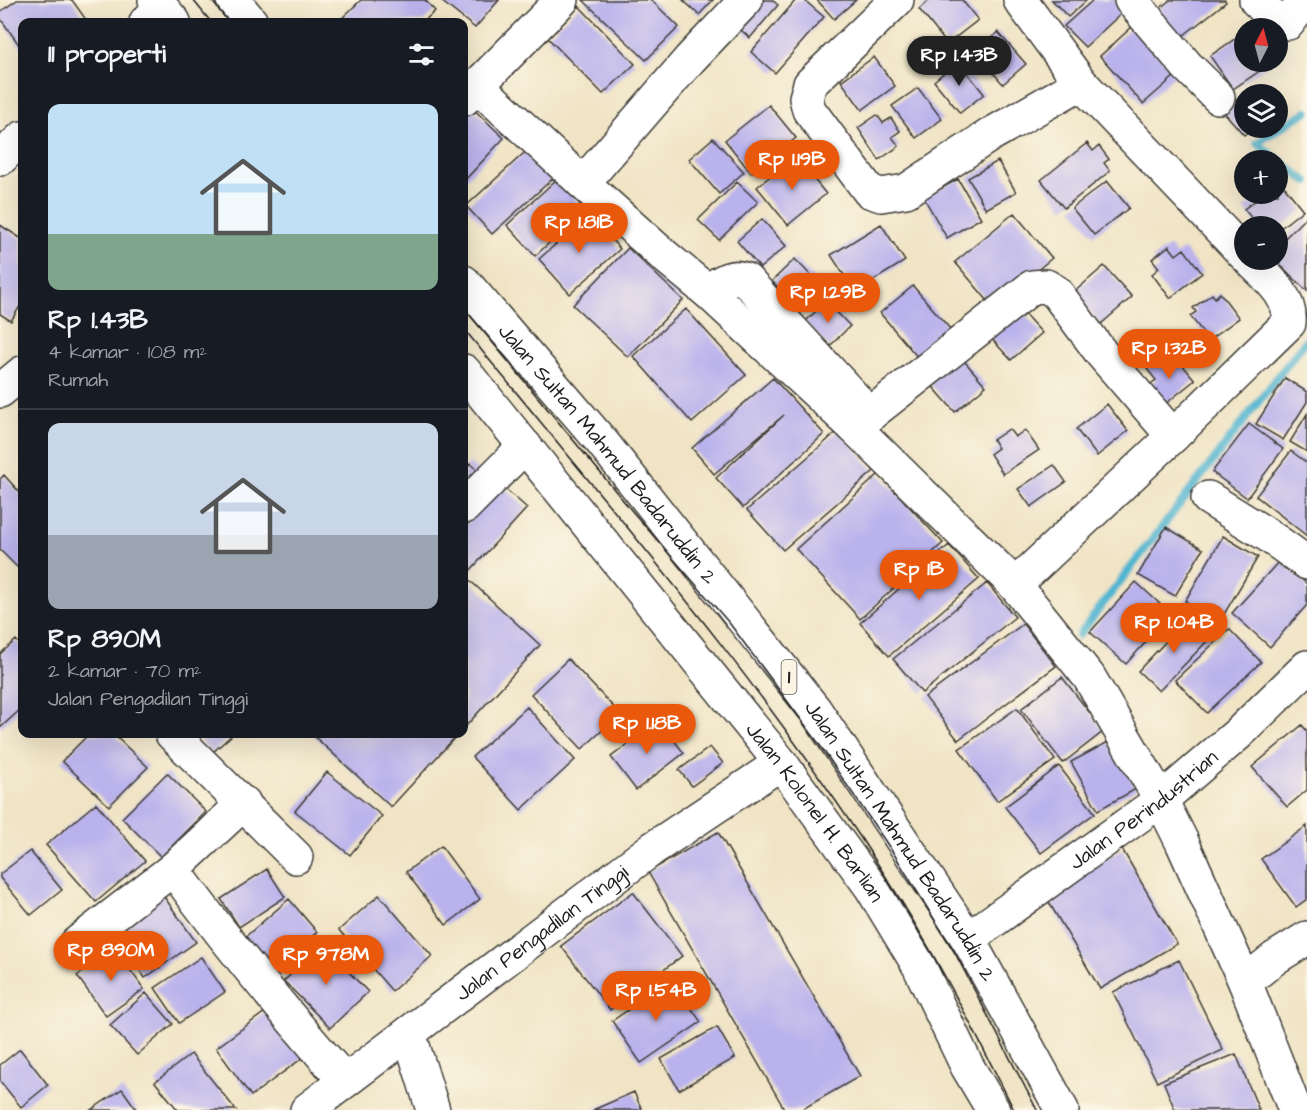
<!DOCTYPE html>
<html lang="id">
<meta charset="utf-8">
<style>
body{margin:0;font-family:"Architects Daughter",sans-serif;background:#20242c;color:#f1f3f6;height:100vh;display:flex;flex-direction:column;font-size:22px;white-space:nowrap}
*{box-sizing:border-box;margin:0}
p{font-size:20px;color:#9ea1a6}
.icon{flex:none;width:33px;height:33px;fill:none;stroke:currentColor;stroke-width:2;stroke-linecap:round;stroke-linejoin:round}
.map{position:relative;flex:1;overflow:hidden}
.drawer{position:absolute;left:18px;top:18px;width:450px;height:720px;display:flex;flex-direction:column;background:#171b24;border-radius:12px;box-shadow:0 6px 24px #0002}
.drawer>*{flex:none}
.needle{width:39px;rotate:6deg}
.controls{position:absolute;left:1234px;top:18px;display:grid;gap:12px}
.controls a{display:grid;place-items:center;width:54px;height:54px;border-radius:50%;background:#171b24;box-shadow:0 6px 24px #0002;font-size:30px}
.price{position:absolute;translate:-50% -51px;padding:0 14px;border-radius:21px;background:#ea580c;color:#fff;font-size:20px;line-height:39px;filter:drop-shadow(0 2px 3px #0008)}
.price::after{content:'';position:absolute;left:50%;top:36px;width:18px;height:14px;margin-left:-9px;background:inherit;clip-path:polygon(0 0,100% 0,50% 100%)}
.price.current{background:#222;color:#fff}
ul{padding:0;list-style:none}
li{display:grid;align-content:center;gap:12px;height:318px;padding:0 30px}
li+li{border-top:2px solid #363941}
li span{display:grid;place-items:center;height:186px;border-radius:12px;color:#555}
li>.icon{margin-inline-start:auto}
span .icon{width:108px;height:108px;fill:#fffc;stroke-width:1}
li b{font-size:26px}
h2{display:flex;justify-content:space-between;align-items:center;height:72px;padding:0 30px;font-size:26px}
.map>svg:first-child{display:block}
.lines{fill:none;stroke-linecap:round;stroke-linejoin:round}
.stream{stroke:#51b5d0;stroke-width:8}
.building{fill:#bab2ec}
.minor-casing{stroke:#3c3a35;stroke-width:36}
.highway-casing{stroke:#3c3a35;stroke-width:36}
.minor{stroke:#fff;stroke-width:33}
.highway{stroke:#fff;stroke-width:33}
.tram{stroke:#1c1c1c;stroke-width:1.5}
.labels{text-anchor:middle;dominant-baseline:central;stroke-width:4.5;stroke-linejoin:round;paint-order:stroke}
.shield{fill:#fcf5e5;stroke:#5f5d58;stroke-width:1.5}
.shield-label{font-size:20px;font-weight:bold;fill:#1c1c1c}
.street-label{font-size:21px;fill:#1c1c1c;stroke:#fcf5e5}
</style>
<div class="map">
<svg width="1307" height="1110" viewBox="0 0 1307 1110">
<rect width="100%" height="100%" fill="#fcf5e5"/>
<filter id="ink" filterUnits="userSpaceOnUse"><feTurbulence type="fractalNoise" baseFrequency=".0167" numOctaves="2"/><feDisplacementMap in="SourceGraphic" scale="12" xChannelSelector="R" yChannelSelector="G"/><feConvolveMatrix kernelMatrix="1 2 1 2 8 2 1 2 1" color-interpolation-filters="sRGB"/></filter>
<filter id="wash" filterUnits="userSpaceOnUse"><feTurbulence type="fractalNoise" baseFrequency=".008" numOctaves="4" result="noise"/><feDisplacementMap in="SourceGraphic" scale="24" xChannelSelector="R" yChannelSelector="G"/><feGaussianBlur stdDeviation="1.35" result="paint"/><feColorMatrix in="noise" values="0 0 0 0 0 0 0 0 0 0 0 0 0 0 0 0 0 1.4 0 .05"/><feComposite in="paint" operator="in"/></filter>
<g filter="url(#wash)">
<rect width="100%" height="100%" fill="#f0e4c5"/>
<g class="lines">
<path class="stream" d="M 1307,111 L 1257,143 L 1307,182
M 1079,635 L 1307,339"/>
</g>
<g id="blocks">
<path class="building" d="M 17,0 L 72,0 L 87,21 L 84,22 L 22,22 L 22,49 L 0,18 L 0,12 Z
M 361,0 L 425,0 L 435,11 L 423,22 L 342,22 L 340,20 Z
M 440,0 L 499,0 L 475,28 Z
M 583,0 L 651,0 L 679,27 L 646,60 Z
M 683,0 L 713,0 L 699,15 Z
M 755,0 L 772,0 L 778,5 L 750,38 L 734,24 Z
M 796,0 L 804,0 L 824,17 L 775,73 L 751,52 Z
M 817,0 L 856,0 L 834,19 Z
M 930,0 L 962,0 L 978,20 L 947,44 L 919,9 Z
M 1052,0 L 1087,0 L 1068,17 Z
M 1093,0 L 1116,0 L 1125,10 L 1085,47 L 1064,26 Z
M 1170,0 L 1225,0 L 1226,2 L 1175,42 L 1153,14 Z
M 579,6 L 635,64 L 603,94 L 547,37 Z
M 1133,26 L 1176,75 L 1143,104 L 1100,56 Z
M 998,32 L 1026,64 L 1003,84 L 975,52 Z
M 1245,32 L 1245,62 L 1273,62 L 1233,89 L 1210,56 Z
M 874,57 L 895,86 L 862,110 L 841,81 Z
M 958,61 L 984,94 L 960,113 L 934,81 Z
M 918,88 L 942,119 L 916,138 L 892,106 Z
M 1248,90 L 1252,94 L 1245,94 L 1245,128 L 1253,128 L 1244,135 L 1223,111 Z
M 466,102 L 504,138 L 464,181 L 464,105 Z
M 769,105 L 796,138 L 751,173 L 725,140 Z
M 877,115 L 883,123 L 891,118 L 900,131 L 892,137 L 899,146 L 879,160 L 858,128 Z
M 713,138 L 744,172 L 719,194 L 689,159 Z
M 1087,143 L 1093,151 L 1099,146 L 1109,159 L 1104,163 L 1110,171 L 1064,208 L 1041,180 Z
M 534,144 L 560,172 L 492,234 L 466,206 Z
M 795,156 L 826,194 L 788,225 L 757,187 Z
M 998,161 L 1016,192 L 986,209 L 968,178 Z
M 557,179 L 585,210 L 535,256 L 507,225 Z
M 958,179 L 981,218 L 947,238 L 924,198 Z
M 1107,181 L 1129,208 L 1094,235 L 1072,208 Z
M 1280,181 L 1303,210 L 1278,230 L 1278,226 L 1258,226 L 1244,209 L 1264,194 L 1278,194 L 1278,183 Z
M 737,182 L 758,202 L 719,240 L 698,220 Z
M 1014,213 L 1052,258 L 993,307 L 955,262 Z
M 589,215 L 620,249 L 570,294 L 539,259 Z
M 1307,216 L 1307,291 L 1275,260 L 1278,260 L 1278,245 Z
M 762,219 L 786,246 L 760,268 L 737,241 Z
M 881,224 L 905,261 L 855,292 L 831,255 Z
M 0,225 L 22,239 L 22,303 L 11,321 L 0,314 Z
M 1169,246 L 1176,255 L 1184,249 L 1202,273 L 1170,298 L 1152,274 L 1159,268 L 1152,259 Z
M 628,248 L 683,300 L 628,357 L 573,305 Z
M 795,259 L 821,286 L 798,308 L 772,281 Z
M 1104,266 L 1132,297 L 1101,324 L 1073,293 Z
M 913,286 L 958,338 L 925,366 L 880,313 Z
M 1220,293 L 1239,318 L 1209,340 L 1190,316 L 1196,312 L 1193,308 L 1212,294 L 1215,298 Z
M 826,301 L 850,326 L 829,347 L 805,322 Z
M 686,309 L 746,375 L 692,423 L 633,356 Z
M 1020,309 L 1042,333 L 1011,360 L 989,336 Z
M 959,355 L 986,386 L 955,412 L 928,381 Z
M 1164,356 L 1172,367 L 1179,361 L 1195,380 L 1164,405 L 1148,386 L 1156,380 L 1147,369 Z
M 773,378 L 824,434 L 743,508 L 716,478 L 784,415 L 714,474 L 692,448 Z
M 1285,378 L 1307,392 L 1307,402 L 1283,440 L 1256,424 Z
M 1107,404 L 1128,431 L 1097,456 L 1076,429 Z
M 1307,414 L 1307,452 L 1290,442 Z
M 1249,424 L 1283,449 L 1247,498 L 1212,472 Z
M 1009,429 L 1015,437 L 1025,430 L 1039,450 L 1003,474 L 990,454 L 998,448 L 993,440 Z
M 839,430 L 874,471 L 783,550 L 747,510 Z
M 1291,451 L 1307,463 L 1307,536 L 1256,496 Z
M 470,463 L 487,480 L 464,494 L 464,470 Z
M 1054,465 L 1066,482 L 1031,507 L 1018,489 Z
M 879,474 L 943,543 L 860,619 L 796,549 Z
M 4,475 L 22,495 L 22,568 L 20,570 L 0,550 L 0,479 Z
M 501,485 L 527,508 L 467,574 L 464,570 L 464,526 Z
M 1166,527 L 1203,549 L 1175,596 L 1138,575 Z
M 1223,536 L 1258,557 L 1220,621 L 1185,601 Z
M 949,545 L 979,579 L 889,656 L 860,623 Z
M 1280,560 L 1307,584 L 1307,605 L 1270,647 L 1232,613 Z
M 464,575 L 540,645 L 464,728 Z
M 1136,582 L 1171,614 L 1126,664 L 1090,632 Z
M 987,583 L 1015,617 L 922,693 L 893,659 Z
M 1189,617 L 1211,637 L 1159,691 L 1138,671 Z
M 1023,624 L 1056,666 L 958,740 L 925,697 Z
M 1229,629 L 1261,662 L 1207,713 L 1175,680 Z
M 16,640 L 22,647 L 22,708 L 0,728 L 0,654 Z
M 568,659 L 620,714 L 582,749 L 531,694 Z
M 1062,677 L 1104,731 L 1063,763 L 1021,709 Z
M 527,707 L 575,760 L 521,810 L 472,757 Z
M 1017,708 L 1055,760 L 997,801 L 959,749 Z
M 659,721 L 684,753 L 636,790 L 611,757 Z
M 1302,725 L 1307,731 L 1307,790 L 1287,807 L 1252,767 Z
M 89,734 L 113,734 L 148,767 L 109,806 L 62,761 Z
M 194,734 L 233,734 L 212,753 Z
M 316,734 L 458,734 L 391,807 L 314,736 Z
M 1110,741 L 1136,789 L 1098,810 L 1071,762 Z
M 710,747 L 723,763 L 692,786 L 679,770 Z
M 1059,766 L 1095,813 L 1041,853 L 1005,807 Z
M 327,772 L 382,816 L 350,855 L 295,811 Z
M 167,773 L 206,812 L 161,857 L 122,818 Z
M 96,803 L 145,861 L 96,902 L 46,845 Z
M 1307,826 L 1307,899 L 1296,907 L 1261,859 Z
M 718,832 L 860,1076 L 801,1110 L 785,1110 L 648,872 Z
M 441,846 L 480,899 L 446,925 L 406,872 Z
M 1122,849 L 1177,944 L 1100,989 L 1044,894 Z
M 30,851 L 62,890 L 31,915 L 0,878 L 0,874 Z
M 267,869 L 285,897 L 239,927 L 221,899 Z
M 160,891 L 196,942 L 145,978 L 109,927 Z
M 633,892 L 682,956 L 610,1010 L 561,946 Z
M 379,895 L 432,956 L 392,991 L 339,930 Z
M 289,899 L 317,932 L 266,976 L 238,943 Z
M 322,944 L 368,992 L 330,1028 L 284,981 Z
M 115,949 L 144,989 L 106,1016 L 77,976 Z
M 201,957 L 225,992 L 179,1023 L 155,988 Z
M 1179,960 L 1223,1050 L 1157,1082 L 1113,992 Z
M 672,980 L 701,1022 L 641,1063 L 612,1021 Z
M 146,993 L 173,1024 L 137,1055 L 110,1025 Z
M 269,1009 L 305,1056 L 251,1096 L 216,1048 Z
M 717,1027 L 735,1058 L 679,1090 L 661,1059 Z
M 20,1049 L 48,1085 L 21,1107 L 0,1081 L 0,1065 Z
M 191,1054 L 236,1110 L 178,1110 L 155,1082 Z
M 1236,1054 L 1259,1110 L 1175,1110 L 1164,1083 Z
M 122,1089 L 137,1110 L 91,1110 Z
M 634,1092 L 642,1110 L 593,1110 Z"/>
</g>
</g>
<g filter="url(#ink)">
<use href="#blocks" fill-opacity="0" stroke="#3c3a35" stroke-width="1.5"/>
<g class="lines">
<defs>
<g id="minor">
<path d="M 897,0 L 810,84 L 806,98 L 809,110 L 869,191 L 881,195 L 906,191 L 990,135 L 1081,83"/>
<path d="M 1020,0 L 1081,83 L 1245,255"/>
<path d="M 1131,0 L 1187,66 L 1218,97"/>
<path d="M 1256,0 L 1279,23 L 1288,23 L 1306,0"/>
<path d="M 146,22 L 162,8"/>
<path d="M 478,86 L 583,183 L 690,59 L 746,0"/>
<path d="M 464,99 L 562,0"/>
<path d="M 0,159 L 22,138"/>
<path d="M 583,183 L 661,253 L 707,291 L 854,427 L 1015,585 L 1089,677 L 1161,800 L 1182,842 L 1245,982"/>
<path d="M 707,291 C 720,283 731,273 746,280 L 870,415"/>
<path d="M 0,391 L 22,373"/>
<path d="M 854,427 L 1032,287 L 1046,286 L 1056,292 L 1102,354 L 1173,436"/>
<path d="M 1208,498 L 1269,536 L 1307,563"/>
<path d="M 464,507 L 525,446"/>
<path d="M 1015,585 L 1173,436 L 1289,323 C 1292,297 1267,277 1250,260"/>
<path d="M 172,734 L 296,857"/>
<path d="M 173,869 C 227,943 285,1013 345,1081"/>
<path id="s1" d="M 968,939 L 1161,800 L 1239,733 L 1307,667"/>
<path d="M 77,943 L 173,869 L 244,803"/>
<path d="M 409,1033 L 433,1110"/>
<path id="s2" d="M 307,1110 L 652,849 L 781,763"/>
<path d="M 1295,1110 L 1245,982 L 1275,958 L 1307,938"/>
</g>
<g id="highway">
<path d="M 155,0 L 174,22"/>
<path d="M 233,0 L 251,22"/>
<path id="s3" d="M 464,282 L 602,442 L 815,710 L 968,939 L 1062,1110"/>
<path id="s4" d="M 464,371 L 781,763 L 871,887 L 919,966 L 967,1066 L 993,1110"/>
</g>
</defs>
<use href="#minor" class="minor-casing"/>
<use href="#highway" class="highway-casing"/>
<use href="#minor" class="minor"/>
<use href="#highway" class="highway"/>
<path class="tram" d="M 193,0 L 211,22
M 211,0 L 229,22
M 464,308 L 632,511 L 730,624 L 817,741 L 894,854 L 955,953 L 1037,1110
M 464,329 C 607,504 757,675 879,866 C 930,944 973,1027 1014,1110"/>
</g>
</g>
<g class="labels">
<rect class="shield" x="781.5" y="660" width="15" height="34" rx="4.5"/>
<g class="shield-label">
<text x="789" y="677">1</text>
</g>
<g class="street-label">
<text stroke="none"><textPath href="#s3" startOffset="224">Jalan Sultan Mahmud Badaruddin 2</textPath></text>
<text stroke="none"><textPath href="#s1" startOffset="218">Jalan Perindustrian</textPath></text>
<text stroke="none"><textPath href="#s4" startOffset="564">Jalan Kolonel H. Barlian</textPath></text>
<text stroke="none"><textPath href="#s3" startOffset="710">Jalan Sultan Mahmud Badaruddin 2</textPath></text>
<text stroke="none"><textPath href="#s2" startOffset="294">Jalan Pengadilan Tinggi</textPath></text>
</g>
</g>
</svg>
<div class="controls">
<a><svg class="needle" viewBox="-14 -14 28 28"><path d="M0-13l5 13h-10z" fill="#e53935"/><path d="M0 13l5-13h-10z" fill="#9ea1a6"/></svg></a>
<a><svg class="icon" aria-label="layers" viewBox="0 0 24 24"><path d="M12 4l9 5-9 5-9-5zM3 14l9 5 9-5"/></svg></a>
<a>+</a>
<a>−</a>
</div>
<b class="price current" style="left:959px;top:87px">Rp 1.43B</b>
<b class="price" style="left:792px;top:191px">Rp 1.19B</b>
<b class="price" style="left:579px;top:254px">Rp 1.81B</b>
<b class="price" style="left:828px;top:324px">Rp 1.29B</b>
<b class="price" style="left:1169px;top:380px">Rp 1.32B</b>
<b class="price" style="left:919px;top:601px">Rp 1B</b>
<b class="price" style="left:1174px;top:654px">Rp 1.04B</b>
<b class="price" style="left:647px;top:755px">Rp 1.18B</b>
<b class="price" style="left:111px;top:982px">Rp 890M</b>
<b class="price" style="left:326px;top:986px">Rp 978M</b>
<b class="price" style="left:656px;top:1022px">Rp 1.54B</b>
<section class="drawer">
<h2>11 properti<svg class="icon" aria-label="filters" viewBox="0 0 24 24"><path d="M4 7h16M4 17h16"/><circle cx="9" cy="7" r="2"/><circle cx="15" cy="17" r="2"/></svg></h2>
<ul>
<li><span style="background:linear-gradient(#bfe0f5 70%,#7fa58c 0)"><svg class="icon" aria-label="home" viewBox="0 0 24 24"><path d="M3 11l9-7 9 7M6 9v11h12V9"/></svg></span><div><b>Rp 1.43B</b><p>4 kamar · 108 m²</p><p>Rumah</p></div></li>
<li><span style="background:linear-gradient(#c9d6e8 60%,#9aa5b1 0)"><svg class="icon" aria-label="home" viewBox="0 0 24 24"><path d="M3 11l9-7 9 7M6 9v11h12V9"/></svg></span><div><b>Rp 890M</b><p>2 kamar · 70 m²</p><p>Jalan Pengadilan Tinggi</p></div></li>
</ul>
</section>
</div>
